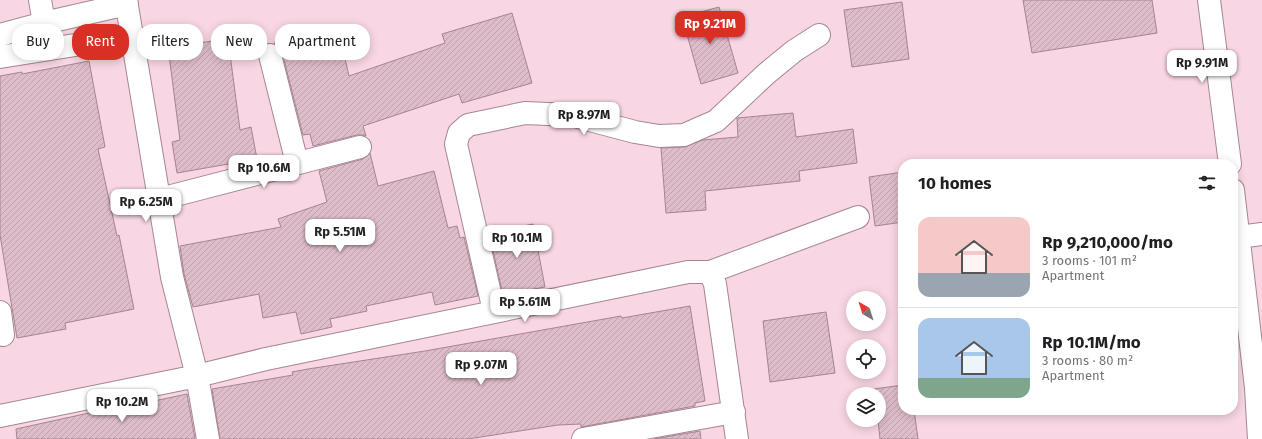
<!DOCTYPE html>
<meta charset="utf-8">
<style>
body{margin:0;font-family:"Fira Sans",sans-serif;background:#f2f2f2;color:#202124;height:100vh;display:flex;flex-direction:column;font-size:15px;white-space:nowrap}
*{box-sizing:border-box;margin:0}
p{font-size:13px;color:#757577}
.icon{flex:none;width:22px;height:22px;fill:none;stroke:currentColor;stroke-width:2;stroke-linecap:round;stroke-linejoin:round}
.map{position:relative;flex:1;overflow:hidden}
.drawer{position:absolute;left:898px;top:159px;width:340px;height:256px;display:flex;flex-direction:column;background:#fff;border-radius:16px;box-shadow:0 2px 10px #0003}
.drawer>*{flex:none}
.guide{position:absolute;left:12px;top:24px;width:380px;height:36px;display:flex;gap:8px}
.needle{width:26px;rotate:321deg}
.fabs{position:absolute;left:846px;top:291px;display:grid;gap:8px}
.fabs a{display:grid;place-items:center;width:40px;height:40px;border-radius:50%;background:#fff;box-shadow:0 2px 10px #0003;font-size:20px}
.price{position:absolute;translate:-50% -34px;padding:0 9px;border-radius:8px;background:#fff;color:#222;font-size:13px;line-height:26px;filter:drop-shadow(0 1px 2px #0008)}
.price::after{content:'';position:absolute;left:50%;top:24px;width:12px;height:9px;margin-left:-6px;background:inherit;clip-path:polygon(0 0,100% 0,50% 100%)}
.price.on{background:#d93025;color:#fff}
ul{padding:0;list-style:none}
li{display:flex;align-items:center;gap:12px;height:100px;padding:0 20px}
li+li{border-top:1px solid #e0e0e0}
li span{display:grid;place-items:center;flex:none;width:112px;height:80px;border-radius:12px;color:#555}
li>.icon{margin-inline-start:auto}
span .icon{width:48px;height:48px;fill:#fffc;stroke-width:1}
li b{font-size:17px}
h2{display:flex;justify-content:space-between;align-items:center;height:48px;padding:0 20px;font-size:17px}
.tag{padding:0 14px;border-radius:16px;background:#fff;box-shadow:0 2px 10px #0003;font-size:14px;line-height:36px}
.tag.on{background:#d93025;color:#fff}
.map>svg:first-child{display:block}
.building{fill:url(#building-hatch);stroke:#a48593}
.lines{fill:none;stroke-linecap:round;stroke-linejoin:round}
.street-casing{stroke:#a58693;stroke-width:24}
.street{stroke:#fff;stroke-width:22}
</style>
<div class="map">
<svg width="1262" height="439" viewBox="0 0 1262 439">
<defs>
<pattern id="building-hatch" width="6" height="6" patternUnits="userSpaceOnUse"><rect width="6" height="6" fill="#debdcb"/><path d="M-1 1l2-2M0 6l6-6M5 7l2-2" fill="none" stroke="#bfa2ae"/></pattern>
</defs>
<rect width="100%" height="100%" fill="#f8d6e4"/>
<path class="building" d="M 1023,0 L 1152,0 L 1157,33 L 1032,53 Z
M 902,2 L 909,59 L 852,67 L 844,10 Z
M 719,7 L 738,73 L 701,84 L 682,17 Z
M 512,13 L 532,83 L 462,103 L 459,94 L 363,126 L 366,136 L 363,135 L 357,135 L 313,146 L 310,134 L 303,135 L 282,52 L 279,47 L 274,43 L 338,28 L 349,76 L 445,43 L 442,34 Z
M 228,39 L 240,130 L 251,127 L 257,159 L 177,173 L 172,142 L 180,140 L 168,47 Z
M 89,61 L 105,147 L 98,149 L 117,236 L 119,235 L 134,309 L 65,323 L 66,329 L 17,338 L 0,235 L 0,76 L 22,72 L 22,74 Z
M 793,113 L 796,137 L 853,129 L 857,163 L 799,171 L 800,181 L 705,191 L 706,210 L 666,213 L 661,148 L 684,147 L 703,140 L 738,137 L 737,118 Z
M 370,153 L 378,186 L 434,171 L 448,228 L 457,226 L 460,238 L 464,237 L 478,296 L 435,305 L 432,292 L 366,306 L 367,311 L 330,319 L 332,327 L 301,334 L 296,312 L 263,318 L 259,294 L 193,307 L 184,274 L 180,246 L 281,227 L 278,219 L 327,202 L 319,171 L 363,159 Z
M 903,172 L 903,222 L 875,226 L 869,177 Z
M 533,224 L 545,287 L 503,295 L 489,233 Z
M 690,306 L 705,401 L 695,403 L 695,406 L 581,427 L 581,424 L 558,425 L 468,439 L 220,439 L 212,389 L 293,375 L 292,372 L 308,369 L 425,351 L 621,316 L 622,318 Z
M 826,312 L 835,373 L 770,382 L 763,321 Z
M 903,385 L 903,410 L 914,410 L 918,439 L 880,439 L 878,420 L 879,420 L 879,394 L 874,394 L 874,389 Z
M 187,394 L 195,439 L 17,439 L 16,429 L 107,409 L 107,411 Z
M 700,431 L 701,439 L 654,439 Z"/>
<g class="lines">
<defs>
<path id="street" d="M 40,0 L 44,23
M 126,0 L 172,277 L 197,376 L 208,439
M 1209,0 L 1230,164
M 0,35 L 44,23 L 127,4
M 270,55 L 297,163
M 0,57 L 132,36
M 1233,190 L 1256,388 L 1259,439
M 160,199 L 360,147
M 1239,237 L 1262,234
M 710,272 L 858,217
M 494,311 L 456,144 L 459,133 L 468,125 L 525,113 L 571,115 L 635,132 L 659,136 L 684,135 L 716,121 L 766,74 L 794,51 L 819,35
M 0,312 L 3,335
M 0,416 L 197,376 L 266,359 L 688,272 L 710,272 L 715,284 L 737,439
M 583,439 L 734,412"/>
</defs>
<use href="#street" class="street-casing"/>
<use href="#street" class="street"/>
</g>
</svg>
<div class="fabs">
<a><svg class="needle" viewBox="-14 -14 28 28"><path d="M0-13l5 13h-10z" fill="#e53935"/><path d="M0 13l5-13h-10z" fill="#757577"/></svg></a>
<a><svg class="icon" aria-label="locate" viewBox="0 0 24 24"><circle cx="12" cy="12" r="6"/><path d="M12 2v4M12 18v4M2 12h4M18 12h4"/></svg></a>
<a><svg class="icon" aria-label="layers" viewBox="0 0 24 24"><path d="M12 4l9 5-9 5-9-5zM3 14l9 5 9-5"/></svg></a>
</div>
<b class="price on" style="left:710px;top:45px">Rp 9.21M</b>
<b class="price" style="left:1202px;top:84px">Rp 9.91M</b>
<b class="price" style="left:584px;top:136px">Rp 8.97M</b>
<b class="price" style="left:264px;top:189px">Rp 10.6M</b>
<b class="price" style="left:146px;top:223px">Rp 6.25M</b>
<b class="price" style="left:340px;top:253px">Rp 5.51M</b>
<b class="price" style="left:517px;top:259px">Rp 10.1M</b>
<b class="price" style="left:525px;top:323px">Rp 5.61M</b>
<b class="price" style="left:481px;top:386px">Rp 9.07M</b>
<b class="price" style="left:122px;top:423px">Rp 10.2M</b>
<div class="guide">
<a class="tag">Buy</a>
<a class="tag on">Rent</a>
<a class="tag">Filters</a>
<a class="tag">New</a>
<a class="tag">Apartment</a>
</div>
<section class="drawer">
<h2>10 homes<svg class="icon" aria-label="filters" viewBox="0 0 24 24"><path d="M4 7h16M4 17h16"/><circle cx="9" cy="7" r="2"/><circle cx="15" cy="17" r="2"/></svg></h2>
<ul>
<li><span style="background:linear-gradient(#f6c9c9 70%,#9aa5b1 0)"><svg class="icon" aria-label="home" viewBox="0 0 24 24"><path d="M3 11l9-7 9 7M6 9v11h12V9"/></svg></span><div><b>Rp 9,210,000/mo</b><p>3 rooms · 101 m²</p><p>Apartment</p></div></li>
<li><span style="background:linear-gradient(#a9c7e8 75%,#7fa58c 0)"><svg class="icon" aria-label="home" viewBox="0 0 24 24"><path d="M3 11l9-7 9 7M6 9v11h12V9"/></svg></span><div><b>Rp 10.1M/mo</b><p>3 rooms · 80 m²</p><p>Apartment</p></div></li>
</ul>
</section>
</div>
